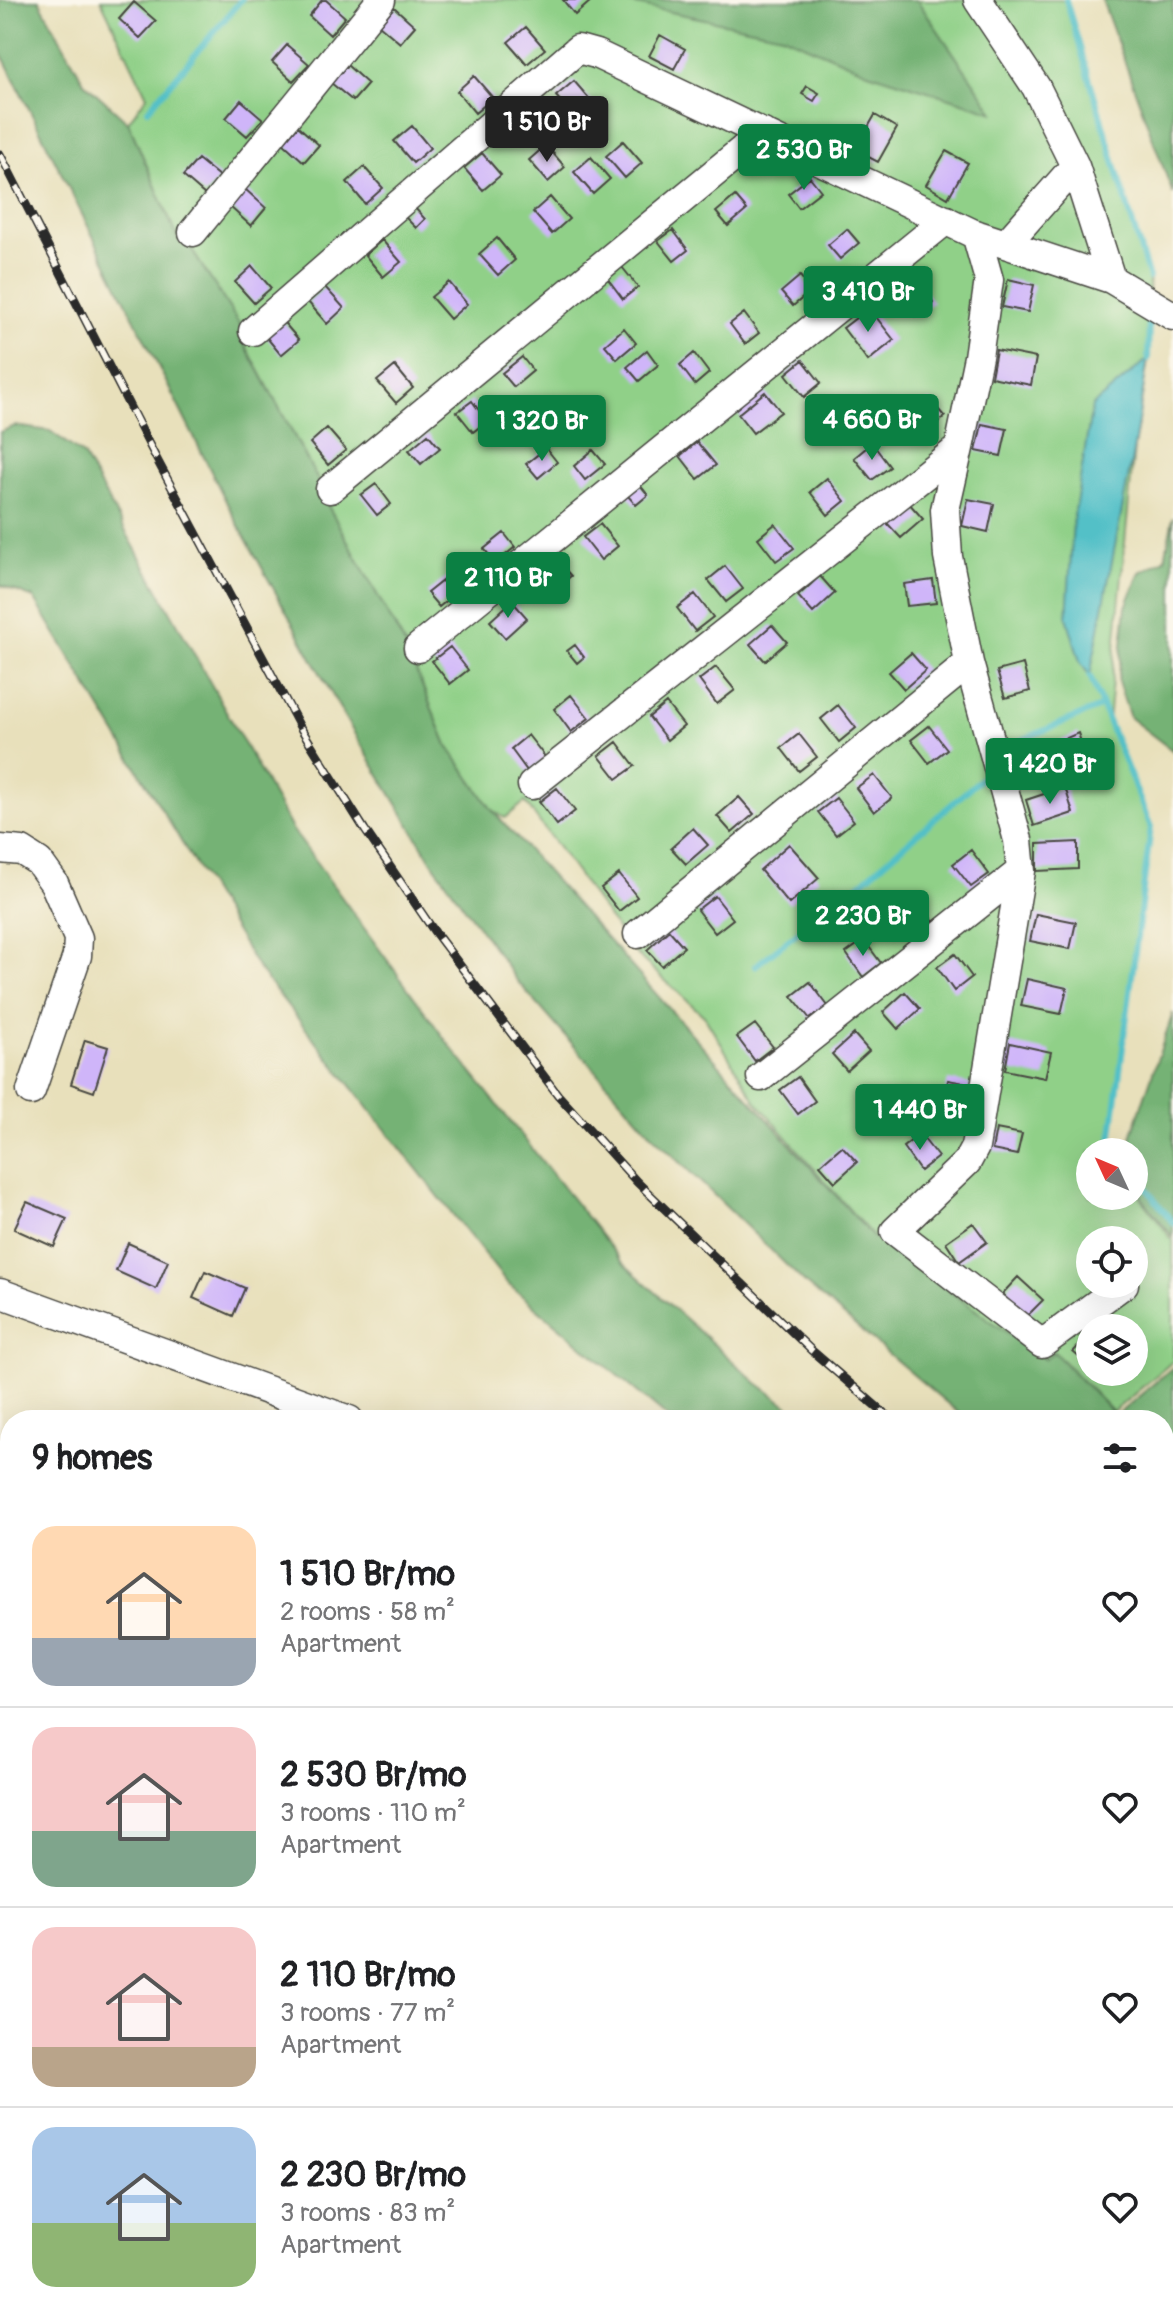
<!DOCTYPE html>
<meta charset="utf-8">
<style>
body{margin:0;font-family:Pangolin,sans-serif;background:#f6f6f6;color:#202124;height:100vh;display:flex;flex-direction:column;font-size:30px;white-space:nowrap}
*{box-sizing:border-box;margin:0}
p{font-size:26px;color:#757577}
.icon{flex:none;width:44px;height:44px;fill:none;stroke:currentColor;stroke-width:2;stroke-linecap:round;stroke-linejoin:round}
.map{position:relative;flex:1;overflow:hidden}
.side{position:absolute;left:0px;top:1410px;width:1174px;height:914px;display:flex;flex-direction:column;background:#fff;border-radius:32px 32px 0 0;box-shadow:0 8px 32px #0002}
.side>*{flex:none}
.needle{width:52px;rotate:314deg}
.buttons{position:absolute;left:1076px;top:1138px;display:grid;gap:16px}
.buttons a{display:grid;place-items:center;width:72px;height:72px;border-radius:50%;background:#fff;box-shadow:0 8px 32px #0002;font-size:40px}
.price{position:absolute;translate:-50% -68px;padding:0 18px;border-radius:8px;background:#0b8043;color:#fff;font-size:26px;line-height:52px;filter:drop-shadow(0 2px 4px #0008)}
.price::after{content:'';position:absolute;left:50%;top:48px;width:24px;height:18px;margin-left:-12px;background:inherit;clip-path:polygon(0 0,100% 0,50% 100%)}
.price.active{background:#222;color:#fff}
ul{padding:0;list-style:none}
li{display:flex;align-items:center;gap:24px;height:200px;padding:0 32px}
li+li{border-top:2px solid #e0e0e0}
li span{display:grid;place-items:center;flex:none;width:224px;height:160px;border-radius:24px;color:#555}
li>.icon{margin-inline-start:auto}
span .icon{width:96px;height:96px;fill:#fffc;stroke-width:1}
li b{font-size:34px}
h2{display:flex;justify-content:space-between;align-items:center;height:96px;padding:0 32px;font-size:34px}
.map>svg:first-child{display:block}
.green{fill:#90d088;stroke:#5e7e5a;stroke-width:2;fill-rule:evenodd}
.forest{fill:#74b274;stroke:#506e50;stroke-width:2}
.water{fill:#52c0c7;stroke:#3e7679;stroke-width:2}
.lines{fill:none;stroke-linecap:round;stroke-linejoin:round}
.stream{stroke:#52c0c7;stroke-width:6}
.building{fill:#cfb5f9}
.minor-casing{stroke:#474641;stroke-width:31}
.highway-casing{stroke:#474641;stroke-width:43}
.minor{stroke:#fff;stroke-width:28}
.highway{stroke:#f7bd88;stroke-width:40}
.rail-casing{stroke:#2b2b2b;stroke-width:9}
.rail{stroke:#fbf7ec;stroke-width:6;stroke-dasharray:18;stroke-linecap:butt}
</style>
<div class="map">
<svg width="1173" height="2323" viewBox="0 0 1173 2323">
<rect width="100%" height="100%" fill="#fbf7ec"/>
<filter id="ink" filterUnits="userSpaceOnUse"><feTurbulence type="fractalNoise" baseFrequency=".0125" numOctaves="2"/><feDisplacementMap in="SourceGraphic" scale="16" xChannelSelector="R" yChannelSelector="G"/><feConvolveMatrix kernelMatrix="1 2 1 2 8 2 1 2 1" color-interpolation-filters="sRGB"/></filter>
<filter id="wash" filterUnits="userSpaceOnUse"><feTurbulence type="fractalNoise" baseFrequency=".006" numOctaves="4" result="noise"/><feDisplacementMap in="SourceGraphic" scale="32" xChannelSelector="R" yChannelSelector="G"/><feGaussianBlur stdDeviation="1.8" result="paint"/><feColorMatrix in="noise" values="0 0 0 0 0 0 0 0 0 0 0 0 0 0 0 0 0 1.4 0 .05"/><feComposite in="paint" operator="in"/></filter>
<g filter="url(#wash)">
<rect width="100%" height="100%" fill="#e8e0bb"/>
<path class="green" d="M 101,0 L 1066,0 L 1149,278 L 1148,359 L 1134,447 L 1108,723 L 1151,827 L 1111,1142 L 1114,1152 L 1090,1152 L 1090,1196 L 1134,1196 L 1134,1188 L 1173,1241 L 1173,1361 L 1113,1412 L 1054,1352 L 1045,1360 L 872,1236 L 755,1100 L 705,1017 L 633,951 L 525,802 L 505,818 L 492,810 L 447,745 L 406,647 L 327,504 L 320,484 L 244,342 L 242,328 L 191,249 L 178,239 L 128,122 L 147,96 ZM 1090,1240 L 1134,1240 L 1134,1284 L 1090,1284 ZM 1090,1328 L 1134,1328 L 1134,1372 L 1090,1372 Z"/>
<path class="forest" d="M 0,0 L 39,0 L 84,82 L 128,122 L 178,239 L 191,249 L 242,328 L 244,343 L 320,484 L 327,504 L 406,647 L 447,745 L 492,810 L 872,1236 L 1044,1359 L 1054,1352 L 1116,1416 L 1173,1367 L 1173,1552 L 1164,1546 L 1164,1420 L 967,1420 L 806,1284 L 653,1136 L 518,982 L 432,862 L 345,718 L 234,517 L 0,51 Z
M 612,0 L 917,0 L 994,112 L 868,72 L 782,35 Z
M 1102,0 L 1173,0 L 1173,194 Z
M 15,426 L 50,431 L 83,455 L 292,829 L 444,1038 L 624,1264 L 757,1383 L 808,1420 L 671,1420 L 508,1284 L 257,967 L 34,598 L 0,585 L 0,432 Z
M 1173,517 L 1173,751 L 1130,718 L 1118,682 L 1126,607 L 1140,572 L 1165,559 Z
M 1173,1013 L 1173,1237 L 1142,1198 L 1131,1137 Z
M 0,1542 L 10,1545 L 10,2314 L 1042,2314 L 1028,2323 L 0,2323 Z
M 1164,1677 L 1173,1684 L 1173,2230 L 1164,2236 Z"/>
<path class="water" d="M 1148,359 L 1134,447 L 1090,676 L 1080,662 L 1067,617 L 1073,522 L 1092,406 Z"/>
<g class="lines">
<path class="stream" d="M 1066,0 L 1149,278
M 148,110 L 241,0
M 1148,359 L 1149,322
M 1090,676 L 1151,827 L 1111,1142 L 1118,1152
M 1010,749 L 1017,742 L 1102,706
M 755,966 L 862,882 L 984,776
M 1134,1172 L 1173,1223"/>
</g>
<g id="blocks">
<path class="building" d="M 322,0 L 326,0 L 345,17 L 330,35 L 309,16 Z
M 563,0 L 592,0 L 575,15 Z
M 134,2 L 156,21 L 140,38 L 119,19 Z
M 394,7 L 415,26 L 400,43 L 379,25 Z
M 526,27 L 545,49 L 527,64 L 508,42 Z
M 660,35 L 685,49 L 674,69 L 649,56 Z
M 287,45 L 309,64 L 293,81 L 272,62 Z
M 347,65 L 368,84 L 353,101 L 331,83 Z
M 474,76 L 493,98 L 475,113 L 457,91 Z
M 574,81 L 593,103 L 575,118 L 556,96 Z
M 807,86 L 819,93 L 814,101 L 802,94 Z
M 241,100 L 263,119 L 247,136 L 226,118 Z
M 875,115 L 897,128 L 878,162 L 855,150 Z
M 298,126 L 319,145 L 304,162 L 283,143 Z
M 412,126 L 430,148 L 413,163 L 394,141 Z
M 623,141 L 642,163 L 625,178 L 606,156 Z
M 546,145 L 565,167 L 548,182 L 529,160 Z
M 946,151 L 968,163 L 948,198 L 926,185 Z
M 482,153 L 501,175 L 483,190 L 464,168 Z
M 591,157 L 610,179 L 593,194 L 574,172 Z
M 198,159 L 220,177 L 205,195 L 183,176 Z
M 364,167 L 383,188 L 365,204 L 347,182 Z
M 810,177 L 821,191 L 799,208 L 788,194 Z
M 245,189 L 266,208 L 251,226 L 230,207 Z
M 735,196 L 747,210 L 728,226 L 716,212 Z
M 550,197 L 569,219 L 552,234 L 533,212 Z
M 413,206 L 425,219 L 416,228 L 403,215 Z
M 847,229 L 859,243 L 840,259 L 828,245 Z
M 673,230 L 688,250 L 674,261 L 658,241 Z
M 497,238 L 515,260 L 498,275 L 479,254 Z
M 382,240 L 401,262 L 383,277 L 365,255 Z
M 252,266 L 271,288 L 254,303 L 235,282 Z
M 622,267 L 638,287 L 623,299 L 608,279 Z
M 800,276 L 812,290 L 793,306 L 781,292 Z
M 915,279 L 933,302 L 915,316 L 897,293 Z
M 1008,279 L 1034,285 L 1028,312 L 1002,307 Z
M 449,282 L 467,304 L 450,319 L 431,297 Z
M 325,287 L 344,308 L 327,324 L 308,302 Z
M 869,308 L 894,340 L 868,361 L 843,328 Z
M 744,313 L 759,333 L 745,344 L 730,324 Z
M 280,318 L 299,340 L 281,355 L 263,333 Z
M 624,328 L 636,343 L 617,359 L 605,345 Z
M 647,350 L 658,365 L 639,381 L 627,367 Z
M 996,350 L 1036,358 L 1031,385 L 991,377 Z
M 694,353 L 709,373 L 695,385 L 680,365 Z
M 522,357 L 533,371 L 514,387 L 502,373 Z
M 803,360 L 821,383 L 804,397 L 786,374 Z
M 395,366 L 413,388 L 396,403 L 377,381 Z
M 765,392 L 781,412 L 753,433 L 738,414 Z
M 930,400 L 945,417 L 923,436 L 908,419 Z
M 472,401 L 487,421 L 473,432 L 457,412 Z
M 982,424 L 1007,429 L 1001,456 L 976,451 Z
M 327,428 L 346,450 L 328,465 L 310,443 Z
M 428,434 L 440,448 L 421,464 L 409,450 Z
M 697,442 L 716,465 L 698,479 L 680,456 Z
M 872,443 L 890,467 L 872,480 L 854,458 Z
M 546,448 L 557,462 L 538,478 L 526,464 Z
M 593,450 L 605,464 L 585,480 L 574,466 Z
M 827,478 L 845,501 L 828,515 L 810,492 Z
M 376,484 L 391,504 L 377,515 L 361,495 Z
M 640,485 L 648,495 L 636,505 L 627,495 Z
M 968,499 L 994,504 L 988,532 L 962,526 Z
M 908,502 L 923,519 L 901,538 L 886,522 Z
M 600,524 L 618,546 L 601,560 L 583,537 Z
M 775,524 L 794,548 L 776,561 L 758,538 Z
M 504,533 L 515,547 L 496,563 L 484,549 Z
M 556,559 L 571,576 L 549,595 L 534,578 Z
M 725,566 L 743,589 L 726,602 L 708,580 Z
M 820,576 L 835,593 L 813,613 L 798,596 Z
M 447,577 L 458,591 L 439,607 L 427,593 Z
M 933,580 L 936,603 L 907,606 L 904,584 Z
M 695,594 L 713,617 L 695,631 L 677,608 Z
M 512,601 L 527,618 L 505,638 L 490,621 Z
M 772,625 L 787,642 L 765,661 L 750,644 Z
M 575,645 L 584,657 L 577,663 L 567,651 Z
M 450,647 L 468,670 L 450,684 L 432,661 Z
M 911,653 L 926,670 L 904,689 L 889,672 Z
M 1023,664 L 1030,691 L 1005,698 L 997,671 Z
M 716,667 L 735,690 L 717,704 L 699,680 Z
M 571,695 L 589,718 L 571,732 L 554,709 Z
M 666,703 L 684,726 L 667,740 L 649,717 Z
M 838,705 L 856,728 L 839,742 L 821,719 Z
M 929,726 L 947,749 L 929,763 L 911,740 Z
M 1078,733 L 1088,763 L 1064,769 L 1053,744 Z
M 799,734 L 817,757 L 799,771 L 781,748 Z
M 528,735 L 546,758 L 528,772 L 511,749 Z
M 617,742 L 635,766 L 617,779 L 599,756 Z
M 874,775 L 892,798 L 874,812 L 856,788 Z
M 1065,787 L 1073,813 L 1034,826 L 1026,800 Z
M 557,788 L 575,811 L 557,825 L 539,802 Z
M 739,797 L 754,814 L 732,833 L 717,816 Z
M 836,798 L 854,821 L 836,835 L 818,812 Z
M 693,828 L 708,845 L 686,864 L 671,848 Z
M 1078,842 L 1078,869 L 1037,871 L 1037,844 Z
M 789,844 L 819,878 L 789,904 L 760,870 Z
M 971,850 L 989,874 L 971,887 L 953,864 Z
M 619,874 L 637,897 L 619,911 L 601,888 Z
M 715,896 L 733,919 L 715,933 L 697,910 Z
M 916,899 L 934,922 L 916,935 L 898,912 Z
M 1036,914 L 1076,922 L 1070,949 L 1030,941 Z
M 669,930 L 684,947 L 662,966 L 647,950 Z
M 864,940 L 881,963 L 863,977 L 846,953 Z
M 955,954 L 972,977 L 954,991 L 937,967 Z
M 1027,979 L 1067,988 L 1061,1014 L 1021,1006 Z
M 810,982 L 828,1006 L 810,1019 L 792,996 Z
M 905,992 L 920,1009 L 898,1029 L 883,1012 Z
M 755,1024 L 773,1047 L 755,1061 L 737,1037 Z
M 854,1034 L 869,1051 L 847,1071 L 832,1054 Z
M 85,1040 L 108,1047 L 94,1092 L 71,1084 Z
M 1010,1043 L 1051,1052 L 1045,1078 L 1005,1070 Z
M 798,1077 L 815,1101 L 798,1114 L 780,1090 Z
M 948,1080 L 970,1084 L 964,1113 L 942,1109 Z
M 996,1129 L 1022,1134 L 1017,1155 L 992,1150 Z
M 920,1134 L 938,1157 L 920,1171 L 903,1147 Z
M 842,1146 L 857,1162 L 835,1182 L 820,1165 Z
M 27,1202 L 67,1219 L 54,1247 L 14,1229 Z
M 973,1223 L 987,1242 L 959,1262 L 946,1242 Z
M 128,1243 L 168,1261 L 156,1289 L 116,1271 Z
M 205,1271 L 245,1288 L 233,1316 L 193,1298 Z
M 1018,1277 L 1043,1300 L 1026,1317 L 1002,1294 Z
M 1090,1333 L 1090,1367 L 1073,1352 Z"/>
</g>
</g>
<g filter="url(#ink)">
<use href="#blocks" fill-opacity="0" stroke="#474641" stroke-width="2"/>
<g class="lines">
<defs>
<path id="minor" d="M 978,0 L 1036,87 L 1075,166 L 1111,279
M 193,232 L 381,0
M 1006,244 L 1075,166
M 253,331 L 578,49 L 596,54 L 972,233 L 1111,279 L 1173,316
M 330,489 L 763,133
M 418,648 L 946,220
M 532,785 L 959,448 L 978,357 L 989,280 L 976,234
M 0,849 L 22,851 L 39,862 L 54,883 L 78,938 L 77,956 L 31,1091
M 1021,871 L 975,1147 L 967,1162 L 895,1231 L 1042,1344 L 1124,1284
M 638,934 L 969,663 L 948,557 L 945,510 L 959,448
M 761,1077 L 1021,871 L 1018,840 L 969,663
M 0,1293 L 349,1420
M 0,1522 L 10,1525"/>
<path id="highway" d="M 1164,2270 L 1173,2264
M 1082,2323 L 1096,2314
M 1151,2323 L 1173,2309"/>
</defs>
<use href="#minor" class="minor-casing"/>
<use href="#highway" class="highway-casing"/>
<use href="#minor" class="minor"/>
<use href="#highway" class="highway"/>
<defs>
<path id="rail" d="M 0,154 L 155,456 L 300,727 L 365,830 L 434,931 L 558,1095 L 637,1182 L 811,1350 L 892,1420
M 1164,1603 L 1173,1608"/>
</defs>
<use href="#rail" class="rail-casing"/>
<use href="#rail" class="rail"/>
</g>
</g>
</svg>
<div class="buttons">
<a><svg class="needle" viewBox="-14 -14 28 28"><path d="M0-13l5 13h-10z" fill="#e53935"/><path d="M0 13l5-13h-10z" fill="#757577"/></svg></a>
<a><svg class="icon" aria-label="locate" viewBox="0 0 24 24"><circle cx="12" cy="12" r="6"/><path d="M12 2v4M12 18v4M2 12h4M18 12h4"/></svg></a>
<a><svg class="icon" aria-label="layers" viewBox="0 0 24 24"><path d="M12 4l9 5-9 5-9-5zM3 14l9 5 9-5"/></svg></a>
</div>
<b class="price active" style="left:547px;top:164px">1 510 Br</b>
<b class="price" style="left:804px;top:192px">2 530 Br</b>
<b class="price" style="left:868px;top:334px">3 410 Br</b>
<b class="price" style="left:872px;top:462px">4 660 Br</b>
<b class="price" style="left:542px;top:463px">1 320 Br</b>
<b class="price" style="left:508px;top:620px">2 110 Br</b>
<b class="price" style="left:1050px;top:806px">1 420 Br</b>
<b class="price" style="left:863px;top:958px">2 230 Br</b>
<b class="price" style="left:920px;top:1152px">1 440 Br</b>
<section class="side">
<h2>9 homes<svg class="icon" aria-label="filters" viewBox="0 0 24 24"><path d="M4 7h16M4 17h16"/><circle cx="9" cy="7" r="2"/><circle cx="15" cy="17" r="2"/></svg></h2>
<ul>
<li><span style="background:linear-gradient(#ffd9b3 70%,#9aa5b1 0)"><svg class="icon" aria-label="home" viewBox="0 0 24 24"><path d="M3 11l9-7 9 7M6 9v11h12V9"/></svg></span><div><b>1 510 Br/mo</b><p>2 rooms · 58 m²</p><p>Apartment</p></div><svg class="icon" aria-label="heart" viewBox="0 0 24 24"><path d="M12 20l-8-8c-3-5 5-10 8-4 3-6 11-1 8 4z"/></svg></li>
<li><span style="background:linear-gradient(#f6c9c9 65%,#7fa58c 0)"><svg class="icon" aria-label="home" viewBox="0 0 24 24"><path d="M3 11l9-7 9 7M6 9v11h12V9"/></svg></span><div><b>2 530 Br/mo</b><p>3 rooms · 110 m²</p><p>Apartment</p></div><svg class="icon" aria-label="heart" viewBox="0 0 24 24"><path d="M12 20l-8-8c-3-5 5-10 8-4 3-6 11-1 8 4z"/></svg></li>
<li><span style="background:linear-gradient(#f6c9c9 75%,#b9a48a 0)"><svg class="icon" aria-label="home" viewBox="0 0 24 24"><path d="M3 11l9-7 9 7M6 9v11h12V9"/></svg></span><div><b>2 110 Br/mo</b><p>3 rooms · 77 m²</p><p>Apartment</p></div><svg class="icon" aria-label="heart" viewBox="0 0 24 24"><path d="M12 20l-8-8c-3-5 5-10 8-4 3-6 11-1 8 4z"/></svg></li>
<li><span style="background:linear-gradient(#a9c7e8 60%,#8fb573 0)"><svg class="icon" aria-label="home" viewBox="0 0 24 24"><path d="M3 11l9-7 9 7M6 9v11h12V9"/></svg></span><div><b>2 230 Br/mo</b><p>3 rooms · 83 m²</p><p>Apartment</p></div><svg class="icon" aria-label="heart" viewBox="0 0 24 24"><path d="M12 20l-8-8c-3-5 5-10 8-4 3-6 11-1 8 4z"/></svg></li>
</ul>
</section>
</div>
